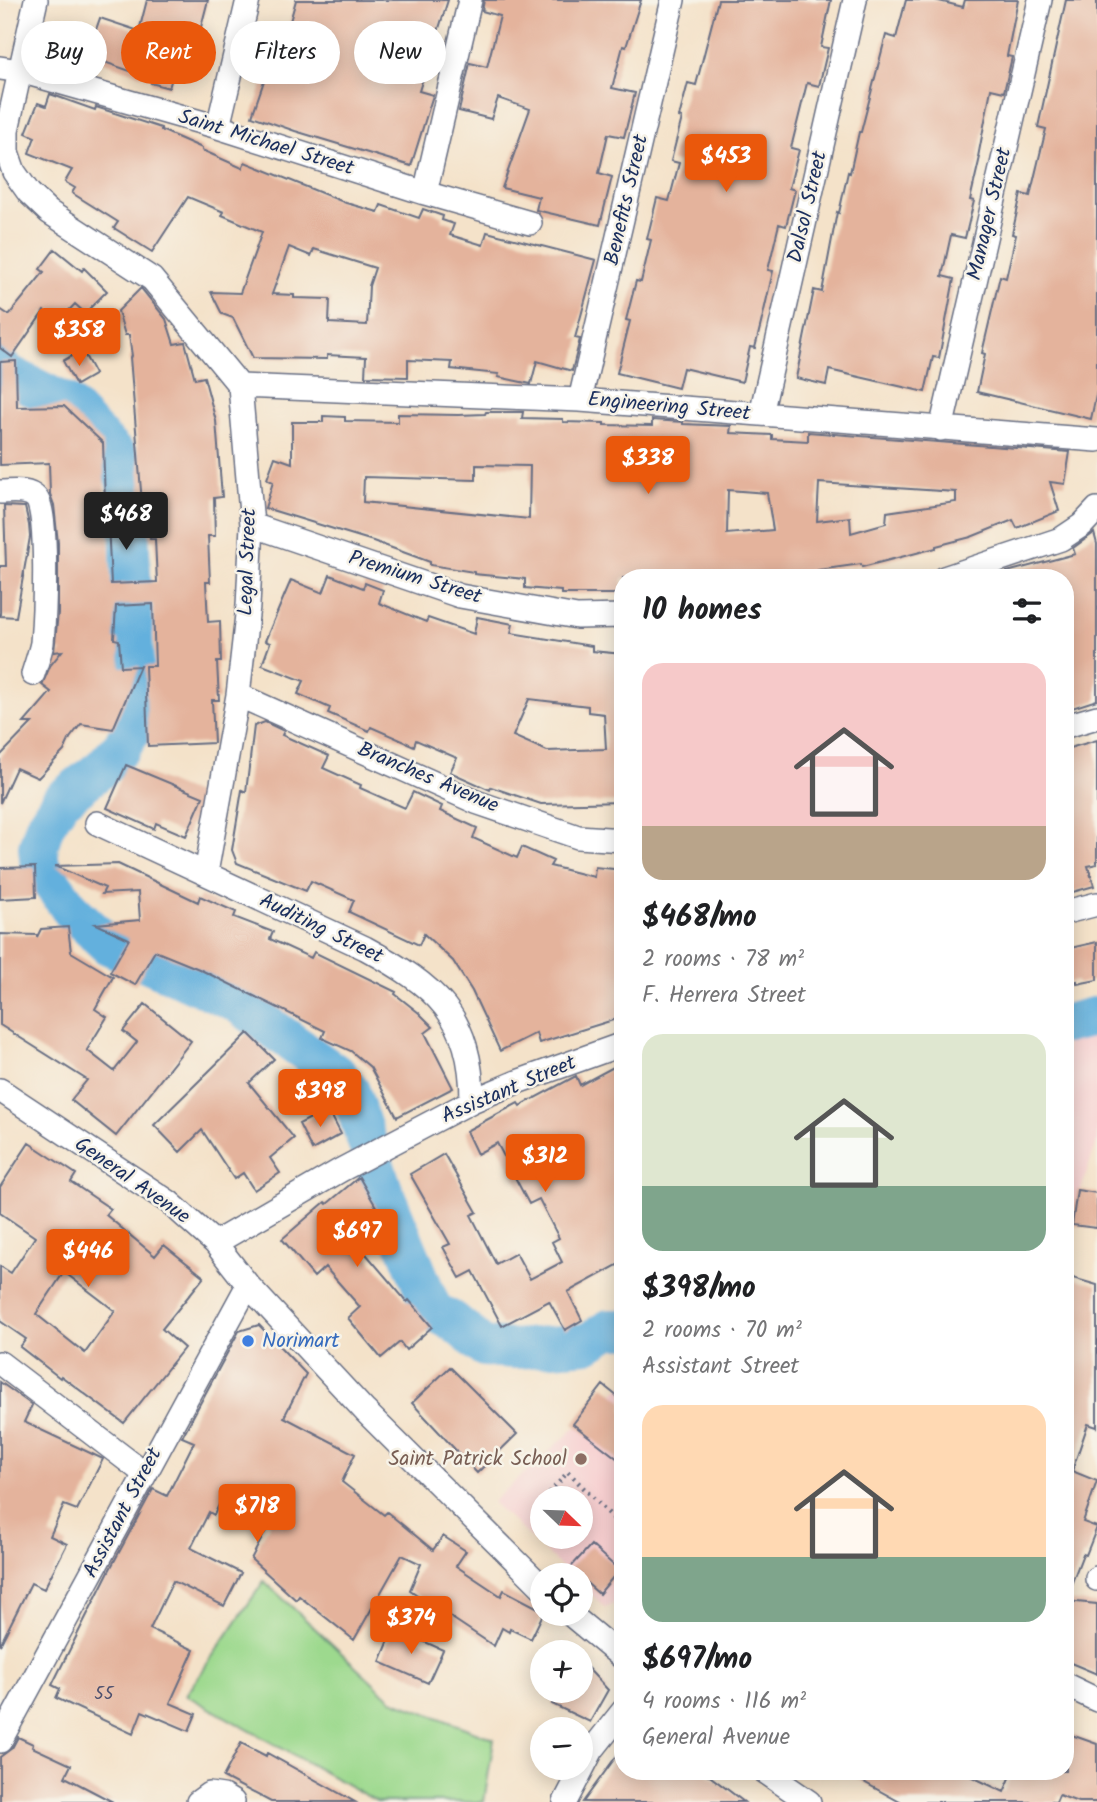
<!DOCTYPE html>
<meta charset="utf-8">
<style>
body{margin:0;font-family:Kalam,sans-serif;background:#f2f2f2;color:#202124;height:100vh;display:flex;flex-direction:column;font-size:26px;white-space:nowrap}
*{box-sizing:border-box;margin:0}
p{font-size:23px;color:#757577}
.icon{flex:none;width:38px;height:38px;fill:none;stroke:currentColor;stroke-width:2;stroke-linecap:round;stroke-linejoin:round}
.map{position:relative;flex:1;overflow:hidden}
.drawer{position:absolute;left:614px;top:569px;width:460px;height:1211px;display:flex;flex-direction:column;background:#fff;border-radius:28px;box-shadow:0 4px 18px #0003}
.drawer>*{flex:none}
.guide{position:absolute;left:21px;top:21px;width:488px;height:63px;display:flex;gap:14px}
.needle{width:46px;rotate:113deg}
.fabs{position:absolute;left:530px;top:1486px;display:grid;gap:14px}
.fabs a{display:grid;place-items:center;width:63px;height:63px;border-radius:50%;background:#fff;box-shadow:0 4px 18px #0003;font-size:35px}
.price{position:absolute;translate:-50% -60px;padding:0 16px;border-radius:7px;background:#ea580c;color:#fff;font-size:23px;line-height:46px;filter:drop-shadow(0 2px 4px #0008)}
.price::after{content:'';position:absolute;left:50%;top:42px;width:21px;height:16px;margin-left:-10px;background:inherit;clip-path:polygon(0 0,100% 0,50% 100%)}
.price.on{background:#222;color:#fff}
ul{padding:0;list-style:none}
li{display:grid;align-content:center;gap:14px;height:371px;padding:0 28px}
li span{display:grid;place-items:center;height:217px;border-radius:21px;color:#555}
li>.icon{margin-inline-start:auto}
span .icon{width:126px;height:126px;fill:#fffc;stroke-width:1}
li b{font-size:30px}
h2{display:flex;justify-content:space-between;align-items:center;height:84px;padding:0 28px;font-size:30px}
.pill{padding:0 24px;border-radius:32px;background:#fff;box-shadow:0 4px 18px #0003;font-size:24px;line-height:63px}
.pill.on{background:#ea580c;color:#fff}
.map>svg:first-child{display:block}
.built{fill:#f7cfd0;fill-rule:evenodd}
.green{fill:#9dd98e;stroke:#5c8476;stroke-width:2}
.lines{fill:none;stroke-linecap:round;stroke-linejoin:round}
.river{stroke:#63b0dd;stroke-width:40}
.building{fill:#e4b39c;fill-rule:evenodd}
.minor-casing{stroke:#676e83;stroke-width:26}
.path{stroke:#676e83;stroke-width:4.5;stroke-dasharray:2 5;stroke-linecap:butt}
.minor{stroke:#fff;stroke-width:23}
.shop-dot{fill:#3f7fe0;stroke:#f7f3e8;stroke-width:2.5}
.education-dot{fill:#8d6e63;stroke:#f7f3e8;stroke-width:2.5}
.labels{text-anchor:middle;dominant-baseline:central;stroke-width:5;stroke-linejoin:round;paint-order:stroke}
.number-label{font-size:18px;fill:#4d506e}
.street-label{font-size:21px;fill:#1b2f5e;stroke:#f7f3e8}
.shop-label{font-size:21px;fill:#366cbe;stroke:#f7f3e8;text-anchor:start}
.education-label{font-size:21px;fill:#785e54;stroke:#f7f3e8;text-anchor:end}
</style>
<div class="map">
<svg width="1097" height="1802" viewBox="0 0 1097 1802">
<rect width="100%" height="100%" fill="#f7f3e8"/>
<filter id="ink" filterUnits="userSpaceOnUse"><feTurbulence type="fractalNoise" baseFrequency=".0143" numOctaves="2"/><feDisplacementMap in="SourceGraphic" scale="14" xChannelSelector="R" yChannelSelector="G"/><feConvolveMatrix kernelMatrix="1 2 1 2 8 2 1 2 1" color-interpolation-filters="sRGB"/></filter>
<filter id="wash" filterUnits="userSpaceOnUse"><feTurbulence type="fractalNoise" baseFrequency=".00686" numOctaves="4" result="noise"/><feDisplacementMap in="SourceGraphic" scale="28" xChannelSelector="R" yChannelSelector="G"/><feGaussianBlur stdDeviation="1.57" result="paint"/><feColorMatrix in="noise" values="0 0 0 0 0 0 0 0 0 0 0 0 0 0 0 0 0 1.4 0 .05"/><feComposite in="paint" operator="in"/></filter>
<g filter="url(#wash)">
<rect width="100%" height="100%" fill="#f4e2c9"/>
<path class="built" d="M 1097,1034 L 1097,1141 L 1066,1236 L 1066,1043 Z
M 623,1385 L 623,1599 L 606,1608 L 581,1585 L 581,1575 L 570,1575 L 492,1502 ZM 542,1498 L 581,1498 L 581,1536 L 542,1536 Z"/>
<path class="green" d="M 264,1581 L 392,1700 L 494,1739 L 484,1802 L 378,1802 L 186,1695 Z"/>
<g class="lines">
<path class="river" d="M 0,367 L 8,374 L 67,404 L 118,457 L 128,490 L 136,724 L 122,746 L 102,768 L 61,800 L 45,825 L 38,847 L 40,867 L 72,911 L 108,945 L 236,1002 L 339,1076 L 350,1091 L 383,1190 L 433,1311 L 454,1322 L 484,1347 L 515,1349 L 587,1343 L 609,1329 L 623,1329
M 1066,1024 L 1097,1016"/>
</g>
<g id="blocks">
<path class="building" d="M 147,0 L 208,0 L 200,31 L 187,27 L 169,88 L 151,83 L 153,79 L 87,56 L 100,18 L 139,31 Z
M 296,0 L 448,0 L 419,91 L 433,95 L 411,166 L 295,131 L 252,116 L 267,72 L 275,75 Z
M 484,0 L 641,0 L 626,47 L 623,46 L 612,88 L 635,93 L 624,137 L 608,134 L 599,173 L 612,177 L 600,225 L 536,210 L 539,197 L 502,188 L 530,109 L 498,98 L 491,119 L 459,111 L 470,63 L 487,67 L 500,16 L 482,11 Z
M 718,0 L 831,0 L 821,47 L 828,48 L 819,86 L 807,83 L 791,148 L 799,150 L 789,188 L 795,190 L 786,226 L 779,224 L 768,270 L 773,271 L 764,311 L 755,348 L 750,347 L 742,382 L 683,368 L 678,388 L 617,373 L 630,321 L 626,320 L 636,281 L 641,282 L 651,240 L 647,239 L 657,198 L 669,201 L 679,163 L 671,161 L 682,118 L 679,117 L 688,83 L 696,85 Z
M 906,0 L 935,0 L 963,7 L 965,0 L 1018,0 L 1007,56 L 1012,57 L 1004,92 L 991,89 L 978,157 L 980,157 L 970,200 L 974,201 L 965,238 L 951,235 L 942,276 L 954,279 L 939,358 L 933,357 L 925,392 L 829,370 L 826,385 L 796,378 L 814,290 L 822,292 L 837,212 L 839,213 L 848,172 L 850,173 L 859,132 L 861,132 L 886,35 L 896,38 Z
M 1066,0 L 1097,0 L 1097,391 L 1091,419 L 977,392 L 985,354 L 982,353 L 1000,276 L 1006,278 L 1016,235 L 1012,234 L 1021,194 L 1030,196 L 1046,129 L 1038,127 Z
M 50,94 L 95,110 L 96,107 L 161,128 L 161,130 L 202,148 L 202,150 L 242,168 L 245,162 L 346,203 L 378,212 L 381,205 L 419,218 L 423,209 L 443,216 L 442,220 L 454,224 L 450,235 L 483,245 L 487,232 L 596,260 L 575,338 L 580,339 L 572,371 L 537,361 L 531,384 L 498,377 L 499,374 L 451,369 L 452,362 L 408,360 L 408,377 L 365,376 L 366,357 L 327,355 L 327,359 L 253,358 L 233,318 L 222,314 L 211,292 L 240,293 L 262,232 L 222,215 L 224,212 L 188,197 L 152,252 L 114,228 L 118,222 L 72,193 L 75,188 L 65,182 L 72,170 L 29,153 L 35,137 L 26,133 L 38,103 L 46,106 ZM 289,247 L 311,256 L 314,249 L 375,268 L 369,286 L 367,325 L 329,323 L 330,299 L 294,298 L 294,295 L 272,294 Z
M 55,249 L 82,271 L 84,268 L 107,291 L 85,313 L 75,304 L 58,322 L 44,311 L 12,357 L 0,348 L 0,309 L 9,315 L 44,272 L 40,269 Z
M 141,288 L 166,319 L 174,344 L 185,342 L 195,379 L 204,377 L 216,421 L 222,497 L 214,498 L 215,536 L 208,536 L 210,582 L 206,582 L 208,622 L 220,621 L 221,662 L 217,662 L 219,700 L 212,700 L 214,743 L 148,746 L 145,666 L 155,666 L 153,604 L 116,606 L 114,639 L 119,640 L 121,667 L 140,666 L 113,729 L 81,724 L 70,738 L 64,751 L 38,778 L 16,768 L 0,803 L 0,756 L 32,723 L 24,723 L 51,692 L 42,685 L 50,666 L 62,651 L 54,652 L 58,613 L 58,543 L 54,505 L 50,494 L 49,463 L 0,465 L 0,362 L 16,361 L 17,407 L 64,406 L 103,443 L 105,502 L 107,502 L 111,584 L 157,582 L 155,539 L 150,539 L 148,503 L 142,503 L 130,357 L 132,356 L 129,335 L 125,335 L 118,311 Z
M 82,350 L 95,374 L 76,385 L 63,361 Z
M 486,412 L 523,412 L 522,418 L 563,419 L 563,422 L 604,423 L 604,425 L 652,426 L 652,420 L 683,422 L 683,424 L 731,426 L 730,433 L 772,435 L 772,439 L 808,441 L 808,432 L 1070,452 L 1065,484 L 1050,482 L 1059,511 L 1017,528 L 1013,520 L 971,537 L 936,546 L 936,548 L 862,567 L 861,564 L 818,570 L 819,574 L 797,578 L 623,578 L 623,594 L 561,594 L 561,591 L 525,588 L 525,579 L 474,574 L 474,572 L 430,565 L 430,562 L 373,541 L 265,508 L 273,482 L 267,479 L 275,457 L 292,463 L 292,422 L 323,422 L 323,416 L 345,417 L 345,421 L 398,422 L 398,414 L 458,415 L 485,414 ZM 476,465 L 530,466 L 529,519 L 363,502 L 364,477 L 476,480 ZM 819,483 L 956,492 L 956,502 L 887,512 L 886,523 L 851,533 L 850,517 L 817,521 ZM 728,490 L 767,493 L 773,530 L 727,534 Z
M 4,506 L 25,507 L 29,525 L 30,537 L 16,617 L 0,616 L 0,566 L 6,566 Z
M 1094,533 L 1097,544 L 1097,700 L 1066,710 L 1066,578 L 1008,578 L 1007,572 L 1075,554 L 1073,548 Z
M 330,575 L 363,588 L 365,583 L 383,590 L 379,603 L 426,622 L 428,618 L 474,634 L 477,617 L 513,624 L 511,633 L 592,646 L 592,651 L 623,654 L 623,709 L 619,749 L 623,749 L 623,802 L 541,804 L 491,787 L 490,790 L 450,772 L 457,758 L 416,740 L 414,746 L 371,727 L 369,731 L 328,713 L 330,708 L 298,694 L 304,681 L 262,665 L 270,643 L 265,641 L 291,580 L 323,593 ZM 529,699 L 588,706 L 588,712 L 604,714 L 606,749 L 547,751 L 513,736 Z
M 265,722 L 284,731 L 282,735 L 329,756 L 323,768 L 361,785 L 360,788 L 405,808 L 413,792 L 442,806 L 440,811 L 477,828 L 473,838 L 517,858 L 522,847 L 553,861 L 550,866 L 594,877 L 595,867 L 623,870 L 623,1017 L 539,1043 L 536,1033 L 500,1051 L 472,991 L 453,961 L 424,934 L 419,945 L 349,912 L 354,900 L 311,881 L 306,891 L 237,863 L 232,850 L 242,790 L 246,792 L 254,726 Z
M 1097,740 L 1097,864 L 1088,866 L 1094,886 L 1066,894 L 1066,749 Z
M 126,765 L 203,797 L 186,836 L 156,823 L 154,829 L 107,808 Z
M 118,864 L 198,902 L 200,896 L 236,912 L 234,917 L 273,932 L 270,939 L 311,958 L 314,952 L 396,992 L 395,994 L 419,1013 L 433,1027 L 425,1033 L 453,1088 L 397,1117 L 370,1067 L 351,1051 L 322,1038 L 325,1031 L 199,969 L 155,951 L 135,985 L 110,972 L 129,939 L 96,924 L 140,920 L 138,892 L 102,894 L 105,888 L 55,866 Z
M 35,867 L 36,897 L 0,899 L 0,868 Z
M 68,927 L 71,952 L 113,977 L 95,1009 L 107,1017 L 87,1050 L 114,1071 L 137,1042 L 123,1031 L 145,1004 L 191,1041 L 116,1136 L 71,1100 L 87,1080 L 0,1025 L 0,934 L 37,935 L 37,937 L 41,929 Z
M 1097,942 L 1097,980 L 1077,984 L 1077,981 L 1066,983 L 1066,949 Z
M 248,1033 L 274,1059 L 249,1083 L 294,1138 L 270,1158 L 280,1173 L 254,1190 L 243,1173 L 234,1179 L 202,1130 L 180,1152 L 154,1125 Z
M 623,1062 L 623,1262 L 568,1292 L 582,1320 L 565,1330 L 549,1301 L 502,1326 L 473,1271 L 460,1278 L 443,1247 L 450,1244 L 410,1174 L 444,1154 L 477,1212 L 471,1215 L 496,1264 L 516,1253 L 530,1279 L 562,1262 L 552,1242 L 559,1238 L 539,1199 L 529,1204 L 497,1143 L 477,1154 L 466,1131 L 518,1103 L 520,1106 L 576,1076 L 580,1085 Z
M 328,1109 L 341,1134 L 312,1150 L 299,1124 Z
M 29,1143 L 76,1174 L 71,1182 L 111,1209 L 106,1215 L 155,1256 L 164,1245 L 204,1277 L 162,1329 L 184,1348 L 124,1423 L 61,1376 L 60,1378 L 20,1347 L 26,1339 L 0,1321 L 0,1266 L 11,1273 L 35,1237 L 0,1213 L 0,1187 ZM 64,1272 L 115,1311 L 85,1353 L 36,1314 Z
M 359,1177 L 382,1217 L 355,1241 L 407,1302 L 409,1300 L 432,1327 L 406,1350 L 400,1342 L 381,1358 L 348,1318 L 360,1307 L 325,1267 L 314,1277 L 282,1239 L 325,1202 L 327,1204 Z
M 1077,1190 L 1097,1193 L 1097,1228 L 1072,1225 Z
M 1066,1276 L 1097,1285 L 1097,1427 L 1088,1424 L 1072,1471 L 1097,1481 L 1083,1522 L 1097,1527 L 1086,1555 L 1083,1554 L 1067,1595 Z
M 259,1325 L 306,1374 L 284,1417 L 355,1454 L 342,1482 L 384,1515 L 387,1512 L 433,1550 L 443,1536 L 466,1551 L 456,1566 L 501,1596 L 504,1590 L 542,1610 L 543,1614 L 531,1639 L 510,1629 L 509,1632 L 502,1628 L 494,1646 L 410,1590 L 421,1564 L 402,1555 L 354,1640 L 299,1596 L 296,1600 L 251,1559 L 270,1523 L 222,1498 L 214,1515 L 209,1512 L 191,1548 L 241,1573 L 224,1606 L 173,1581 L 150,1629 L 194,1650 L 170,1703 L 196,1714 L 189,1731 L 142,1711 L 133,1734 L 56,1698 L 60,1689 L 52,1685 L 109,1571 L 153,1489 L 167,1496 L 194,1442 L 182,1437 L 239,1331 Z
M 450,1367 L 517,1434 L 477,1473 L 412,1403 Z
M 0,1382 L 32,1405 L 24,1422 L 103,1459 L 77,1510 L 64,1505 L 50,1536 L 67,1544 L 44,1589 L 31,1583 L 0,1645 Z
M 603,1385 L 623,1401 L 623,1463 L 573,1424 Z
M 591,1545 L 619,1570 L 599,1594 L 581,1578 L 581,1575 L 570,1568 Z
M 1066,1601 L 1097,1604 L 1097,1674 L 1066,1661 Z
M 394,1628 L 443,1650 L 428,1683 L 380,1662 Z
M 581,1661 L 608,1690 L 590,1722 L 552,1704 L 559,1690 L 581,1690 Z
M 1066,1733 L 1097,1744 L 1097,1802 L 1078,1802 L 1059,1795 L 1056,1802 L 900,1802 L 844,1771 L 972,1771 L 970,1776 L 1004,1792 L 1013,1771 L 1066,1771 Z
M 18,1737 L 33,1744 L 32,1747 L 71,1765 L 65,1777 L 113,1802 L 0,1802 L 0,1757 L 12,1748 Z
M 241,1743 L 266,1756 L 267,1753 L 355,1802 L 271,1802 L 223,1777 Z
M 623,1747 L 623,1771 L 703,1771 L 744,1802 L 583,1802 Z"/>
</g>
</g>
<g filter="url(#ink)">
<use href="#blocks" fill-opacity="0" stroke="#676e83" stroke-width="2"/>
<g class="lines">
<defs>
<path id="minor" d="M 36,0 L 7,130 L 7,152 L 14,172 L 29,193 L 49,212 L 152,279 L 240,386 L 252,525 L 248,606 L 238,695 L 206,873
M 0,68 L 20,71 L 218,127 L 425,193 L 530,223
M 218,127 L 248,0
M 425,193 L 470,0
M 240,386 L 580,400 L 1097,440
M 580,400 L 673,0
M 761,414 L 855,0
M 941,429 L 1040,0
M 0,492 C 11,492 28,489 36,498 C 49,511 44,620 42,643 C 40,653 36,664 33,674
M 252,525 L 460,596 L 577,617 L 623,616
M 944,578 L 1061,539 L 1082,525 L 1097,509
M 238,695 L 476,802 L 578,837 L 623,840
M 1066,726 L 1097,717
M 97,823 L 365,948 C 435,986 472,1015 472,1101
M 1066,912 L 1097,904
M 0,1090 L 169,1202 L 215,1243 L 248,1285 L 365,1411 L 542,1587
M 215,1243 L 341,1170 L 472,1101 L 517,1082 L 623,1044
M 0,1363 L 144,1473
M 1097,1579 L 1097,1578
M 570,1614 L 623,1658
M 1066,1685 L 1097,1700
M 0,1741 L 248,1285
M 764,1771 L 809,1802
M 198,1802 L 209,1794 L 223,1796 L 233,1802
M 565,1802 L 592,1750 L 623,1711"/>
</defs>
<use href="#minor" class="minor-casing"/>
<path class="path" d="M 545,1498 L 568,1472 L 623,1528"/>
<use href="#minor" class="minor"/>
</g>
</g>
<circle class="shop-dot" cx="248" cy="1341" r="7"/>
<circle class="education-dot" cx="581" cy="1459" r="7"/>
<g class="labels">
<g class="number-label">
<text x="104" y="1694">55</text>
</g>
<g class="street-label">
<text transform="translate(266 143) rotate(17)">Saint Michael Street</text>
<text transform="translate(627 200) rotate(-77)">Benefits Street</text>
<text transform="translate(808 207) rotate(-77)">Dalsol Street</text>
<text transform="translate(990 214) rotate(-77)">Manager Street</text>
<text transform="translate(669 407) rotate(5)">Engineering Street</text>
<text transform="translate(248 562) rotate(-88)">Legal Street</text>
<text transform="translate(415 578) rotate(17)">Premium Street</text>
<text transform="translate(428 778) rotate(23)">Branches Avenue</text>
<text transform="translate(321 929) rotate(26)">Auditing Street</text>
<text transform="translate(509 1090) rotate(-23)">Assistant Street</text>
<text transform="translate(132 1181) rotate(35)">General Avenue</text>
<text transform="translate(123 1513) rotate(-62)">Assistant Street</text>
</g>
<g class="shop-label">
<text x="262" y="1341">Norimart</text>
</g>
<g class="education-label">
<text x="567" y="1459">Saint Patrick School</text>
</g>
</g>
</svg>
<div class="fabs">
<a><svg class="needle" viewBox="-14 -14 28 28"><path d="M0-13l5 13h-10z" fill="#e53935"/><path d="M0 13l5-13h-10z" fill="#757577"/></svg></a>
<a><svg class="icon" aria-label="locate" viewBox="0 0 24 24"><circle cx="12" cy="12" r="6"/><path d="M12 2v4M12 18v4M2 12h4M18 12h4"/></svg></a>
<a>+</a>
<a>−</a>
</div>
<b class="price" style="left:726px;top:194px">$453</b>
<b class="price" style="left:79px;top:368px">$358</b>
<b class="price" style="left:648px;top:496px">$338</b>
<b class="price on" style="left:126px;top:552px">$468</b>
<b class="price" style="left:320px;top:1129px">$398</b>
<b class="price" style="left:545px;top:1194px">$312</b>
<b class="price" style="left:357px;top:1269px">$697</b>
<b class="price" style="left:88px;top:1289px">$446</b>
<b class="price" style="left:257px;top:1544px">$718</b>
<b class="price" style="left:411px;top:1656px">$374</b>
<div class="guide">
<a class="pill">Buy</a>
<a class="pill on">Rent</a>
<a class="pill">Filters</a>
<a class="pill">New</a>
</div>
<section class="drawer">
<h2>10 homes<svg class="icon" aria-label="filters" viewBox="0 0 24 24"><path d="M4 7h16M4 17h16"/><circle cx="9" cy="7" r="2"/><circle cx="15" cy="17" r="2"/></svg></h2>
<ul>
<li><span style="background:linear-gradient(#f6c9c9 75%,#b9a48a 0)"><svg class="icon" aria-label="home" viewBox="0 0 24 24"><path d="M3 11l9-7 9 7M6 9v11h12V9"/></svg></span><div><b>$468/mo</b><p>2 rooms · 78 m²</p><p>F. Herrera Street</p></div></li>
<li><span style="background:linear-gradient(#dfe7d0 70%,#7fa58c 0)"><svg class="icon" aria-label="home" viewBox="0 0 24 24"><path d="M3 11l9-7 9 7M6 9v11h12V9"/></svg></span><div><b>$398/mo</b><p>2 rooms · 70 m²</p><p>Assistant Street</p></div></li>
<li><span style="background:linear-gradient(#ffd9b3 70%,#7fa58c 0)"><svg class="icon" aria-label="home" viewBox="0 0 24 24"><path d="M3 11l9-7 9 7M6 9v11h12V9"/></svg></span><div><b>$697/mo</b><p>4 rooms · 116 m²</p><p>General Avenue</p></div></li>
</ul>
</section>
</div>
